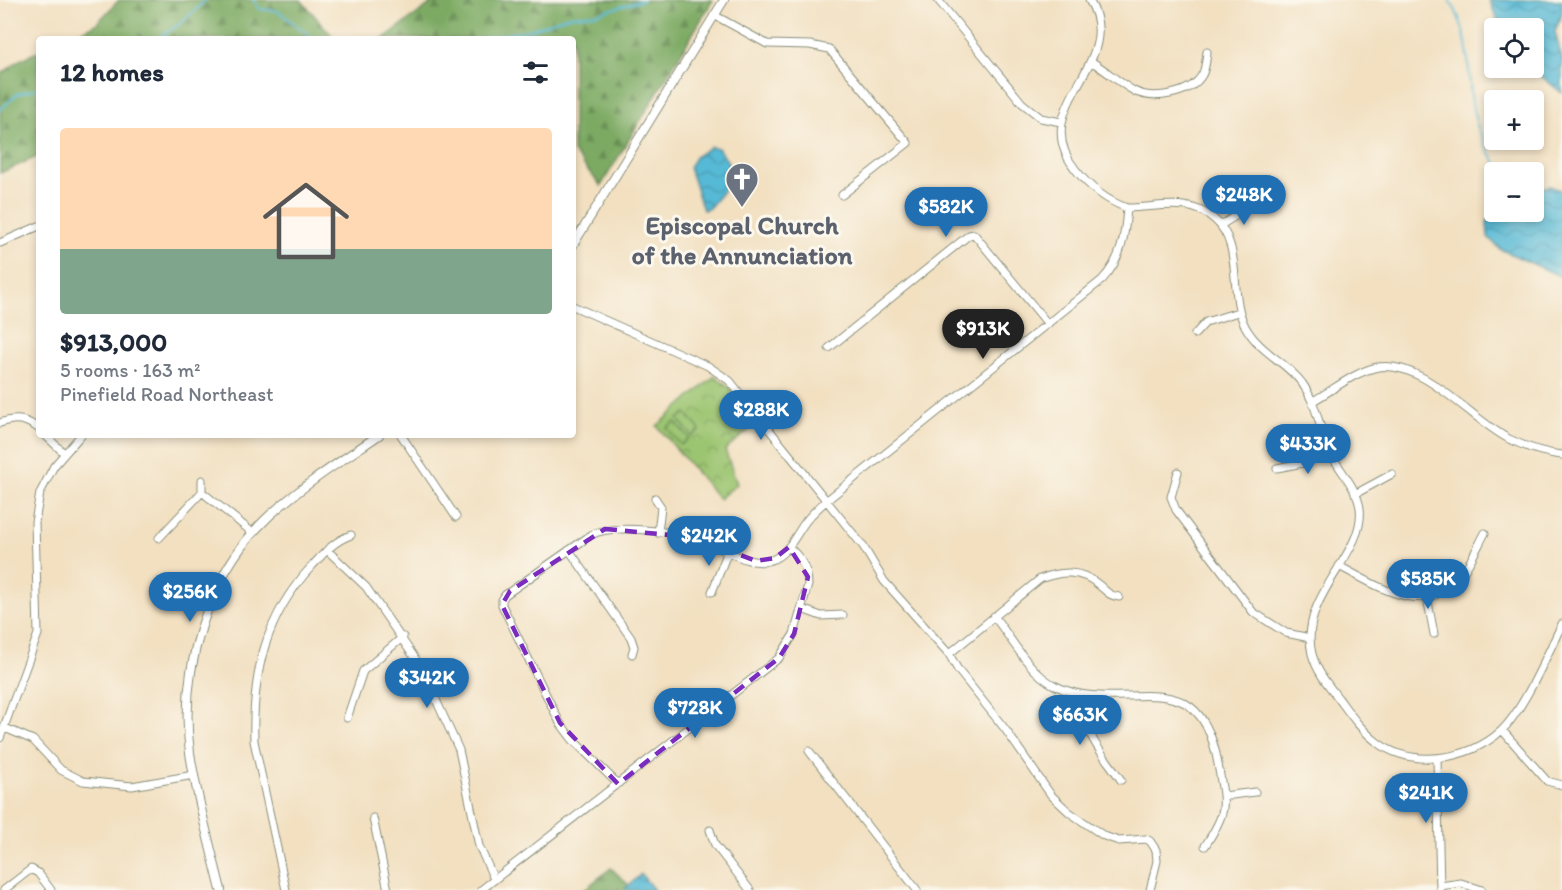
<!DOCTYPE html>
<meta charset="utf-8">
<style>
body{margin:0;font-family:Itim,sans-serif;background:#f2f2f3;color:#1f2937;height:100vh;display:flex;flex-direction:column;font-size:22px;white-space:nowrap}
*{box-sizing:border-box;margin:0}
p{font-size:20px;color:#747a83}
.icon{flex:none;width:33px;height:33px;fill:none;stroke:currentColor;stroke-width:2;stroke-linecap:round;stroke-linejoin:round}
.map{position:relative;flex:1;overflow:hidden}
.panel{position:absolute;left:36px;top:36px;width:540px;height:402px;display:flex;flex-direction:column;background:#fff;border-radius:6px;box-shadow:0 3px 9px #0003}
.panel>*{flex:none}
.tools{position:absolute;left:1484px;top:18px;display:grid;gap:12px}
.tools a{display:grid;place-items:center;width:60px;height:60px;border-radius:6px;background:#fff;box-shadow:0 3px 9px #0003;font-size:30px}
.price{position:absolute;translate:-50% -51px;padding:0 14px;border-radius:21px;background:#1f6fb2;color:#fff;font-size:20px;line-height:39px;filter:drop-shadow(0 2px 3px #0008)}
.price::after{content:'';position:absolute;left:50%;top:36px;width:18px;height:14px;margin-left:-9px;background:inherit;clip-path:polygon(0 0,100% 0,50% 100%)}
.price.active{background:#222;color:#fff}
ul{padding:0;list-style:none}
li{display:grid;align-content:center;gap:12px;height:318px;padding:0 24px}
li+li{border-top:2px solid #e0e1e3}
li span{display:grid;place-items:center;height:186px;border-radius:6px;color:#555}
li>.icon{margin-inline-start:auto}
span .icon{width:108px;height:108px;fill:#fffc;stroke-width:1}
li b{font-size:26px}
h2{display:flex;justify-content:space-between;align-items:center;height:72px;padding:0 24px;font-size:26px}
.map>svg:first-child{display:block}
.forest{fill:url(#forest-firs);stroke:#4e744c;stroke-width:1.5}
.park{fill:url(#park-crowns);stroke:#5e8152;stroke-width:1.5}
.pitch{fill:#9cc571;stroke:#5e8152;stroke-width:1.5}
.water{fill:url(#water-waves);stroke:#3a7b84;stroke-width:1.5}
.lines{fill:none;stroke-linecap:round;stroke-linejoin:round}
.stream{stroke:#56b9d5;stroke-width:2}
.minor-casing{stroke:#888e7a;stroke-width:9}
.tertiary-casing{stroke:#888e7a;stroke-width:10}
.minor{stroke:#fff;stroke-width:7}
.tertiary{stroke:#fff;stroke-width:8}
.marked{fill:none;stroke:#7b2cbf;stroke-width:4.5;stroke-dasharray:12 8;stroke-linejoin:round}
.labels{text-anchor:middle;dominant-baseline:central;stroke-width:6;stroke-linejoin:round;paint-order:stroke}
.worship-label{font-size:26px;font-weight:bold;fill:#5b616d;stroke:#fbf7ec}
</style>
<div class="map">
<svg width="1562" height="890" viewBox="0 0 1562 890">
<defs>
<pattern id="forest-firs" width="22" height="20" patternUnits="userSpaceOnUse" patternTransform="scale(1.5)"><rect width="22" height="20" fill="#7daa63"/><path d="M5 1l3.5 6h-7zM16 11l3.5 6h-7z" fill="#668c52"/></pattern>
<pattern id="park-crowns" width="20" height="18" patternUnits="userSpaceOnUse" patternTransform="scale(1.5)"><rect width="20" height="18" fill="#9cc571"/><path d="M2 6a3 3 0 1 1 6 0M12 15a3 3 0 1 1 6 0" fill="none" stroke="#7fa15e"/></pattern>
<pattern id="water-waves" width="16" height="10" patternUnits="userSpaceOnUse" patternTransform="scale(1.5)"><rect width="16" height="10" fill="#56b9d5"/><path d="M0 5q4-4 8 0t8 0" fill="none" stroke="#4798ae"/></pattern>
</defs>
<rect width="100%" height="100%" fill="#fbf7ec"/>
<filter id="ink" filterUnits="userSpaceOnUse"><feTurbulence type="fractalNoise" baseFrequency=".0167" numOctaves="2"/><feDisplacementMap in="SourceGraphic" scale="12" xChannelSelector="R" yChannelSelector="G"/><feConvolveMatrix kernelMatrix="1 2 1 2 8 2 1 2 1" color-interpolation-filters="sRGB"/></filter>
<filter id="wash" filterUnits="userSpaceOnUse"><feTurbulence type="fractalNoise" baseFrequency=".008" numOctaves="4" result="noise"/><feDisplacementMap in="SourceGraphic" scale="24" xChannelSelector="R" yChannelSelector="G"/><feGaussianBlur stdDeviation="1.35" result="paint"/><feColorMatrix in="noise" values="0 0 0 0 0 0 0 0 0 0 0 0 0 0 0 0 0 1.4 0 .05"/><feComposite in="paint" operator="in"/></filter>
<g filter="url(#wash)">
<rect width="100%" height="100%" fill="#f2e0c1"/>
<path class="forest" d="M 119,0 L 301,0 L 335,39 L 64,39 L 95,25 Z
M 436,0 L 713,0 L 601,186 L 573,152 L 573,39 L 383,39 Z
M 39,51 L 39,156 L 0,173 L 0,75 L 20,60 Z
M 611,868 L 634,890 L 584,890 Z"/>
<path class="park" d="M 715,376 L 729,387 L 756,424 L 725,450 L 737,484 L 719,499 L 657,426 Z"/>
<path class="pitch" d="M 686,413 L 700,430 L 692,436 L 678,419 Z
M 675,422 L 689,438 L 681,445 L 667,428 Z"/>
<path class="water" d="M 1489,0 L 1562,0 L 1562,12 L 1555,32 L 1562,59 L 1562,93 L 1531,68 L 1533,68 L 1533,28 L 1501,28 Z
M 710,147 L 718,148 L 728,162 L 733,179 L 709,208 L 703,210 L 689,167 L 696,156 Z
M 1550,186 L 1562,191 L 1562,277 L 1500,249 L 1488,237 L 1487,222 L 1494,211 L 1533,212 L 1533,189 Z
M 641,874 L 654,890 L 625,890 L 626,888 Z"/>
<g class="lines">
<path class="stream" d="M 253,0 L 260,9 L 278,11 L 314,39
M 1449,0 C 1473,34 1466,71 1473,109 C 1477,132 1489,153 1502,172
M 157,39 L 181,23 L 206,0
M 480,39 L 533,29 L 568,16 L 596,14 L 643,0
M 0,110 L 17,94 L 39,88"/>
</g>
</g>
<g filter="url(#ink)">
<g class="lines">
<defs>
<path id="minor" d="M 938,0 L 1022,103 L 1041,118 L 1061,122
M 1089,0 C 1129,64 1024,106 1076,170 C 1090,188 1105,200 1127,208 C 1157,208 1189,197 1214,219 C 1244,244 1228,293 1245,326 C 1259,352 1285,361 1302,383 C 1318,405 1319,431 1331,454 C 1340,471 1357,488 1360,508 C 1366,555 1298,595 1312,654 C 1317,672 1328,685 1339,699 C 1350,714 1361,730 1377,742 C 1412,769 1469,760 1501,731 C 1523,711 1548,653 1562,624
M 714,15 L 767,44 L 810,45 L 829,49 L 908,143 L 842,195
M 1092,62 C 1106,70 1119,83 1134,91 C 1153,101 1191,94 1202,75 C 1206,68 1206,59 1207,52
M 1221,225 L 1253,205
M 0,243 L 39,226
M 573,306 L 708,366 L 730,381 L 863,546 L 884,581 L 949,654 L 958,670 L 1005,729 L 1051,795 L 1069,812 L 1104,836 L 1119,841 L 1146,839 L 1150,841 L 1156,850 L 1157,861 L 1150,890
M 1195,334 L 1206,322 L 1238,312
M 829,348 L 969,235 L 974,234 L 1048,324
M 1313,401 C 1333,390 1356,371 1378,367 C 1424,360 1471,420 1509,439 C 1526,447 1544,453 1562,455
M 0,423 C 15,417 26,419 39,429
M 45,435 L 64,453
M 401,435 L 456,517
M 1277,468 L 1303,463 L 1329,452
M 1178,472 L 1171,497 L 1176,510 L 1253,612 L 1286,633 L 1310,638
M 202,492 L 202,480
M 1355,494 L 1392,474
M 655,498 L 661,507 L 658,533
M 159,538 L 202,492 L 253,533
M 327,550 L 366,587 L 421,667 L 459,750 L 479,846 L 494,879
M 569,550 L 631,638 L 634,647 L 632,654
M 1339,566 C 1376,585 1425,620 1460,577 C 1470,564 1477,548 1485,533
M 712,592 L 728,551
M 1427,597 L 1434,634
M 802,609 L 821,616 L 843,615
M 994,616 C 1011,638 1029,672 1054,685 C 1121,720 1199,652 1218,764 C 1225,806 1229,809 1205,846
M 949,654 L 1040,579 C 1061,571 1080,569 1099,585 C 1106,591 1109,596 1119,597
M 1084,696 C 1083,737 1100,749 1121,780
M 347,718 L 363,671 L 403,637
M 5,728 L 33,740 L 61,770 L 83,781 L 132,786 L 194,775
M 1502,730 L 1547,781 L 1562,785
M 0,738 L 38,634 L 35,522 L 40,493 L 54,466 L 81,435
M 809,751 L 917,890
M 1437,758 L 1440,890
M 618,784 L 573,740 L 560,723 L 502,605 L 502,600 L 505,595 L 591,535 C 613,523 681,532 704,541 C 725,549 752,569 774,559 C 790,551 796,534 806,521 C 812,513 819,507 826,501 L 1102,280 C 1122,259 1125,235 1127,208
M 1224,796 L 1255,792
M 373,818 L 388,890
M 710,830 L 715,845 L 750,890
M 1440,886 L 1461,883 L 1482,890
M 4,890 L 31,869 L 38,873 L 51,890
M 286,890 L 254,741 C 252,674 265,616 312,566 C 324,553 334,541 351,535
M 481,890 L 779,658 L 794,634 L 808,585 C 808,569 801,558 789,547"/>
<path id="tertiary" d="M 573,245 L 724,0
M 221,890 C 210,845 197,799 190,753 C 179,670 207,574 269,516 C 303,485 341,461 379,435"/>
</defs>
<use href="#minor" class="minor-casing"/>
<use href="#tertiary" class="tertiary-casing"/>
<use href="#minor" class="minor"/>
<use href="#tertiary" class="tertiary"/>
</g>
</g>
<path class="marked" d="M 605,529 L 692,537 L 756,561 L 775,558 L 789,547 L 808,577 L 794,634 L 779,658 L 618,784 L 560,723 L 502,605 L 510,591 Z"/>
<defs>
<symbol id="church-pin" viewBox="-11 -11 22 30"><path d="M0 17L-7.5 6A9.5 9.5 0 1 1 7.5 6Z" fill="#6b7280" stroke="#fbf7ec"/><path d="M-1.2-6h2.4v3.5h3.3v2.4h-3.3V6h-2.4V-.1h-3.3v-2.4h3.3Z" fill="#fff"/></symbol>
</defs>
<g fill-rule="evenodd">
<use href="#church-pin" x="723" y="160" width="38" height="52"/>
</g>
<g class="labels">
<g class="worship-label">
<text x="742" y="225">Episcopal Church<tspan x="742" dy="30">of the Annunciation</tspan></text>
</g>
</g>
</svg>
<div class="tools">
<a><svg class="icon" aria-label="locate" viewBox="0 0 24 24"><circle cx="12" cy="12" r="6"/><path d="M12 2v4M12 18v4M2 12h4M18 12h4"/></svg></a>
<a>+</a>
<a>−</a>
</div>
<b class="price" style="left:1244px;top:226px">$248K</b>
<b class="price" style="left:946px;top:238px">$582K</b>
<b class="price active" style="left:983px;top:360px">$913K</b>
<b class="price" style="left:761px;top:441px">$288K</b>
<b class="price" style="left:1308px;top:475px">$433K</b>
<b class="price" style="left:709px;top:567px">$242K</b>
<b class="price" style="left:1428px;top:610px">$585K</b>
<b class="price" style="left:190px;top:623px">$256K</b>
<b class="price" style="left:427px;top:709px">$342K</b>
<b class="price" style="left:695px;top:739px">$728K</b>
<b class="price" style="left:1080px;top:746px">$663K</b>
<b class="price" style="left:1426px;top:824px">$241K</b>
<section class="panel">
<h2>12 homes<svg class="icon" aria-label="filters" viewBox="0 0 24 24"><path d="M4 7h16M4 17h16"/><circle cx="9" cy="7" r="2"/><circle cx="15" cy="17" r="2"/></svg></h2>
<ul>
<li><span style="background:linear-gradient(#ffd9b3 65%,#7fa58c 0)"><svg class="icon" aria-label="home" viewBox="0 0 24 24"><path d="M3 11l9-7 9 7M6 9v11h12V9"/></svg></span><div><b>$913,000</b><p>5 rooms · 163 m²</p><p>Pinefield Road Northeast</p></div></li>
</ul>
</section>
</div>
